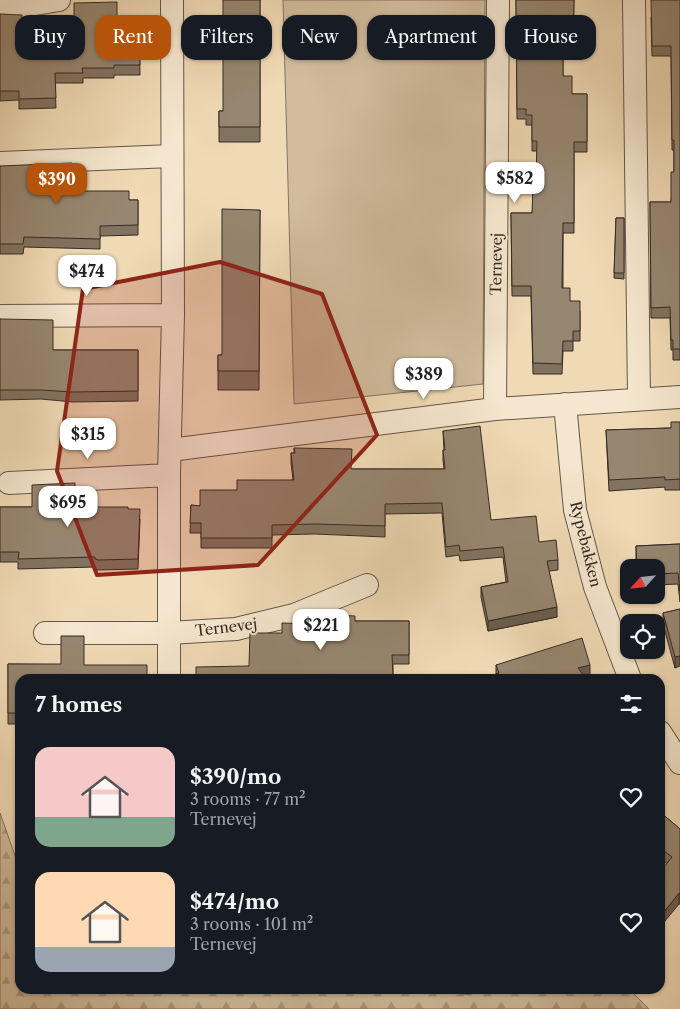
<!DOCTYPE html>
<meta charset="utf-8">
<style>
body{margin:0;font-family:"Libre Caslon Text",serif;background:#20242c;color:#f1f3f6;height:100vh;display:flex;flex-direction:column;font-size:19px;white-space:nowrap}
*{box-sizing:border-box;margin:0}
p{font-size:16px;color:#9ea1a6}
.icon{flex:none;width:28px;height:28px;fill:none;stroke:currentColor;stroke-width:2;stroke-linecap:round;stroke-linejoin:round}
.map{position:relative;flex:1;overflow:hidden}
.side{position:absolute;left:15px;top:674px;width:650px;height:320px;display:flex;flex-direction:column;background:#171b24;border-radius:15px;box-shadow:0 1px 4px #0004}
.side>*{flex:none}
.banner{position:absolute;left:15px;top:15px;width:650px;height:45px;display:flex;gap:10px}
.needle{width:32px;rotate:243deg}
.tools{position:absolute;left:620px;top:559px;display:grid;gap:10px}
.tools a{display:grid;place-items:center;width:45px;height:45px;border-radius:10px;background:#171b24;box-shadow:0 1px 4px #0004;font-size:25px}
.price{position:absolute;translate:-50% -42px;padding:0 11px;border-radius:10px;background:#fff;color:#222;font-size:16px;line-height:32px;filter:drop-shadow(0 1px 2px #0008)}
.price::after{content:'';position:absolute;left:50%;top:30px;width:15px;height:11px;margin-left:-8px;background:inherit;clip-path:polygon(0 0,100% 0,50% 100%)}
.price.current{background:#b45309;color:#fff}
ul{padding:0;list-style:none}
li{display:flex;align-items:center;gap:15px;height:125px;padding:0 20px}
li span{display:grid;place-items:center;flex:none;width:140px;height:100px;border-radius:15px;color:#555}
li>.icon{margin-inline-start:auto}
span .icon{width:60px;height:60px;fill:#fffc;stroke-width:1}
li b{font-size:21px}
h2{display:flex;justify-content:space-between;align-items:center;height:60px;padding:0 20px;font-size:21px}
.chip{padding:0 18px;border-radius:15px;background:#171b24;box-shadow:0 1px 4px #0004;font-size:18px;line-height:45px}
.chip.current{background:#b45309;color:#fff}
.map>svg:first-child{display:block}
.forest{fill:url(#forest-firs);stroke:#847361}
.green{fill:#d1bc9d;stroke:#847361}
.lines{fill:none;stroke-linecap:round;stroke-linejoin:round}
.minor-casing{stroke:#655649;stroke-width:24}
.minor{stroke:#f5e7cf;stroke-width:22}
.wall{fill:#827360;stroke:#372a25}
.shaded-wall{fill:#6a5e4e;stroke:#372a25}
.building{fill:#978670;stroke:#372a25}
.marked{fill:#8f2418;fill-opacity:0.2;stroke:#8f2418;stroke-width:4;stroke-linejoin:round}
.labels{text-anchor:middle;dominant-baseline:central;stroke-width:4;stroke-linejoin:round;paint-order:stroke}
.street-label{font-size:15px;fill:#372a25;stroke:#f5e7cf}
</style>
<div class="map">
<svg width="680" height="1009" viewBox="0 0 680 1009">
<defs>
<pattern id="forest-firs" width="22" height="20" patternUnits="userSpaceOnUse" patternTransform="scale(1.25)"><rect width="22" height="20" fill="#d1bc9d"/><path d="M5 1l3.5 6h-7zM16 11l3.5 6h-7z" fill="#aa9980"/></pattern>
</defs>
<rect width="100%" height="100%" fill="#f0dab5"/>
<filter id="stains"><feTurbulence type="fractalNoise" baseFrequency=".004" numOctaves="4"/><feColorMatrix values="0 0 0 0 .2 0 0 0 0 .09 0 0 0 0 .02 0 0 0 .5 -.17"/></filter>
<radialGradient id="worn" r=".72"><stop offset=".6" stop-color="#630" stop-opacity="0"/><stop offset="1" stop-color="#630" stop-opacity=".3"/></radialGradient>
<path class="forest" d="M 0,813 L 20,870 L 20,989 L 429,989 L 471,995 L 472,989 L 629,989 L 649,1009 L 0,1009 Z"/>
<path class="green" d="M 283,0 L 485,0 L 483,384 L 294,404 Z"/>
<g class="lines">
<defs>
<path id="minor" d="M 634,0 L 639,398
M 0,10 L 59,0
M 0,163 L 172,156
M 0,316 L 173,315
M 565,404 L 575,510 L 595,587 L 630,679
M 495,409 L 498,0
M 170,450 L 495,409 L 680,397
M 9,483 L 169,475
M 45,633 L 169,633 L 236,629 L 294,615 L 367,585
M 169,679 L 169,475 L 173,315 L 172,0
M 660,732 L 680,763"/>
</defs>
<use href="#minor" class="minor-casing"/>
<use href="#minor" class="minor"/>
</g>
<path class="wall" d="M 260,0 L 260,142 L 219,142 L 219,111 L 223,111 Z
M 516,0 L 574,0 L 573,55 L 563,55 L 563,76 L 572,94 L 587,94 L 587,152 L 574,152 L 574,233 L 563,233 L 563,288 L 570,301 L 580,311 L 580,341 L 573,341 L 573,351 L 563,351 L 562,374 L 533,374 L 531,296 L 512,296 L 511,213 L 532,213 L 536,184 L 537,151 L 532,151 L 532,125 L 526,125 L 526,119 L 517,119 Z
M 680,0 L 680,360 L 673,360 L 673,350 L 671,350 L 670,318 L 651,318 L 650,202 L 671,202 L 674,172 L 674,150 L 672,150 L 671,56 L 652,56 L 651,17 Z
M 0,14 L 22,35 L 74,35 L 117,23 L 139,23 L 140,75 L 114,75 L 114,78 L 83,78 L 83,83 L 55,83 L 56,108 L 19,109 L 19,100 L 0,101 Z
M 0,166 L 72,191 L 129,200 L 138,200 L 138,235 L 100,236 L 100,249 L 24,247 L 23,254 L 0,254 Z
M 260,210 L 259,390 L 218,390 L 218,355 L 222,355 Z
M 616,218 L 624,218 L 624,279 L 614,278 Z
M 0,319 L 53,350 L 138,350 L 138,401 L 73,402 L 41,399 L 0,400 Z
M 680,422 L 680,490 L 665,490 L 665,487 L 609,491 L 606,430 L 671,428 Z
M 443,431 L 491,520 L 539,542 L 558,560 L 558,570 L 549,571 L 557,617 L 488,631 L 481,597 L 481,587 L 506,582 L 503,557 L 460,561 L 459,555 L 446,557 L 442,513 L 385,514 L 385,537 L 315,534 L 272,535 L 272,548 L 201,548 L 201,533 L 190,533 L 191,505 L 200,506 L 237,490 L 293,480 L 291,463 L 291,453 L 294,453 L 294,448 L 351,469 L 444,469 L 443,460 L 443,450 L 444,450 Z
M 0,507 L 75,507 L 128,509 L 140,519 L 138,569 L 98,570 L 95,569 L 95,567 L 18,569 L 18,562 L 0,562 Z
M 680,544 L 680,602 L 678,584 L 656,585 L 656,568 L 636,568 L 636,546 Z
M 680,609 L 675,668 L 663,624 L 663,613 Z
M 355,621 L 409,621 L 409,664 L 393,664 L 393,679 L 196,679 L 249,666 L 282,633 L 313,624 Z
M 8,664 L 84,665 L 20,679 L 20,724 L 8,724 Z
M 496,665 L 590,675 L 584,677 L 496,674 Z
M 660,812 L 680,829 L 680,904 L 679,904 L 667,864 L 660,858 Z"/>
<path class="shaded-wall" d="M 557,607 L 557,617 L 488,631 L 488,621 Z
M 680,656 L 680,666 L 675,668 L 675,657 Z
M 590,665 L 590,675 L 578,679 L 578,668 Z
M 679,893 L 679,904 L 660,927 L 660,917 Z"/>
<path class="building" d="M 223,0 L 260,0 L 260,127 L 219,127 L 219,111 L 223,111 Z
M 516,0 L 574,0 L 573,44 L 563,44 L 563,76 L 572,76 L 572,94 L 587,94 L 587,142 L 574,142 L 574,223 L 563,223 L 562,288 L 570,288 L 570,301 L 580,301 L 580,331 L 573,331 L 573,341 L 563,341 L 562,364 L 533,363 L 531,286 L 512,286 L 511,213 L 532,213 L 533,184 L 536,184 L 537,141 L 532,141 L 532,115 L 526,115 L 526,109 L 517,109 Z
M 651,0 L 680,0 L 680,349 L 673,349 L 673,340 L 671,340 L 670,307 L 651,308 L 650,202 L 671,202 L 671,172 L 674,172 L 674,140 L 672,140 L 671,46 L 652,46 Z
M 117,2 L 117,23 L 139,23 L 140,65 L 114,65 L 114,68 L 82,68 L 83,73 L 55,73 L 56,98 L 19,99 L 19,91 L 0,91 L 0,14 L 22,15 L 22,35 L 74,35 L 74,3 Z
M 72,163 L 72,191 L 129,191 L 129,200 L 138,200 L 138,225 L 100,226 L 100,239 L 24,237 L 23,244 L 0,244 L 0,166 Z
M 222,209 L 260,210 L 259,371 L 218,371 L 218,355 L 222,355 Z
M 616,218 L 624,218 L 624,273 L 614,273 Z
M 0,319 L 53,320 L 53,350 L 138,350 L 138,391 L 73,392 L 41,390 L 0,390 Z
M 671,422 L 680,422 L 680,479 L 665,480 L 665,477 L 609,480 L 606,430 L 671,428 Z
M 480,426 L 491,520 L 536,516 L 539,542 L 556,540 L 558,560 L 547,561 L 557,607 L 488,621 L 481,587 L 508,582 L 503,547 L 460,551 L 459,545 L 446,547 L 442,503 L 385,504 L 385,526 L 315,524 L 272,525 L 272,538 L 201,538 L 201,523 L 190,523 L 191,505 L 200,506 L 200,490 L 237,490 L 237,480 L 294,480 L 291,453 L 295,453 L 294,448 L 352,449 L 351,469 L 445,469 L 443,450 L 445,450 L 443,431 Z
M 75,483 L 75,507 L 128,507 L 128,509 L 140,509 L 138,559 L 98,560 L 95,559 L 95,557 L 18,559 L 19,552 L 0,552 L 0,507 L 32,507 L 32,485 Z
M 680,544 L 680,591 L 678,573 L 656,574 L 656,568 L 637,568 L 636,546 Z
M 680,609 L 680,656 L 675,657 L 663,613 Z
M 313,614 L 355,616 L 355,621 L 409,621 L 409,655 L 392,655 L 393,677 L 384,677 L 384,679 L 196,679 L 196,667 L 249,666 L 250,633 L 282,633 L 282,623 L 313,624 Z
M 61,636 L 84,636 L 84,665 L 147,665 L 147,679 L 20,679 L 20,713 L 8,713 L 8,664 L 61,664 Z
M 582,638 L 590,665 L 578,668 L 586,679 L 482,679 L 499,673 L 496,665 Z
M 660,812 L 680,829 L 680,894 L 679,893 L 660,917 L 660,872 L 672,857 L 660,848 Z"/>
<path class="marked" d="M 220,262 L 322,294 L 377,435 L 258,565 L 97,575 L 57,471 L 83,289 Z"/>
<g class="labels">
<g class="street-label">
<text transform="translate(496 264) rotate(-89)">Ternevej</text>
<text transform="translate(586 544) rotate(76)">Rypebakken</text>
<text transform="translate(226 627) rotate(-7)">Ternevej</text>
</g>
</g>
<rect width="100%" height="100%" filter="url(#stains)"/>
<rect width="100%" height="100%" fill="url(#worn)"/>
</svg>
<div class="tools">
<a><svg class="needle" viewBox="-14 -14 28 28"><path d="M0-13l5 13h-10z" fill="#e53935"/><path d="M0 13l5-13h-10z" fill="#9ea1a6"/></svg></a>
<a><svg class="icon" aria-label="locate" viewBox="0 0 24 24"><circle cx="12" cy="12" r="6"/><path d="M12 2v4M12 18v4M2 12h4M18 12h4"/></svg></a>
</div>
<b class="price" style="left:515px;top:204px">$582</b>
<b class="price current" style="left:57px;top:205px">$390</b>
<b class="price" style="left:87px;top:297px">$474</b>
<b class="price" style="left:424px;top:400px">$389</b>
<b class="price" style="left:88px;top:460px">$315</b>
<b class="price" style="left:68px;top:528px">$695</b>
<b class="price" style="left:321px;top:651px">$221</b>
<div class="banner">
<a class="chip">Buy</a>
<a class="chip current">Rent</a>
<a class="chip">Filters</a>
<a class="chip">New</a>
<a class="chip">Apartment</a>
<a class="chip">House</a>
</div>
<section class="side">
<h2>7 homes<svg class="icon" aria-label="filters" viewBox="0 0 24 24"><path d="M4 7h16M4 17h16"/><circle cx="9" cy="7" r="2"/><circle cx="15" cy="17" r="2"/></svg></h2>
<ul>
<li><span style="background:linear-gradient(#f6c9c9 70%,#7fa58c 0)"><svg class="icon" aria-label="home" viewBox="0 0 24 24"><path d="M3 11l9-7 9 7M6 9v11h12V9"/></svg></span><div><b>$390/mo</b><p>3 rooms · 77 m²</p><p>Ternevej</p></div><svg class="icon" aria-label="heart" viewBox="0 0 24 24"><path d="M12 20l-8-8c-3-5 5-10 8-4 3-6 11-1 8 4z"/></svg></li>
<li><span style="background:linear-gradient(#ffd9b3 75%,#9aa5b1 0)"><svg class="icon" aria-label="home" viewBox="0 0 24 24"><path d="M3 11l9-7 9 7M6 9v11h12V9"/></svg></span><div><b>$474/mo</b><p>3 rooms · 101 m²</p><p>Ternevej</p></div><svg class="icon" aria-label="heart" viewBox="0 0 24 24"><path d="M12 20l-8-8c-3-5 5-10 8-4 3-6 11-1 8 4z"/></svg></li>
</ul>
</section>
</div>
